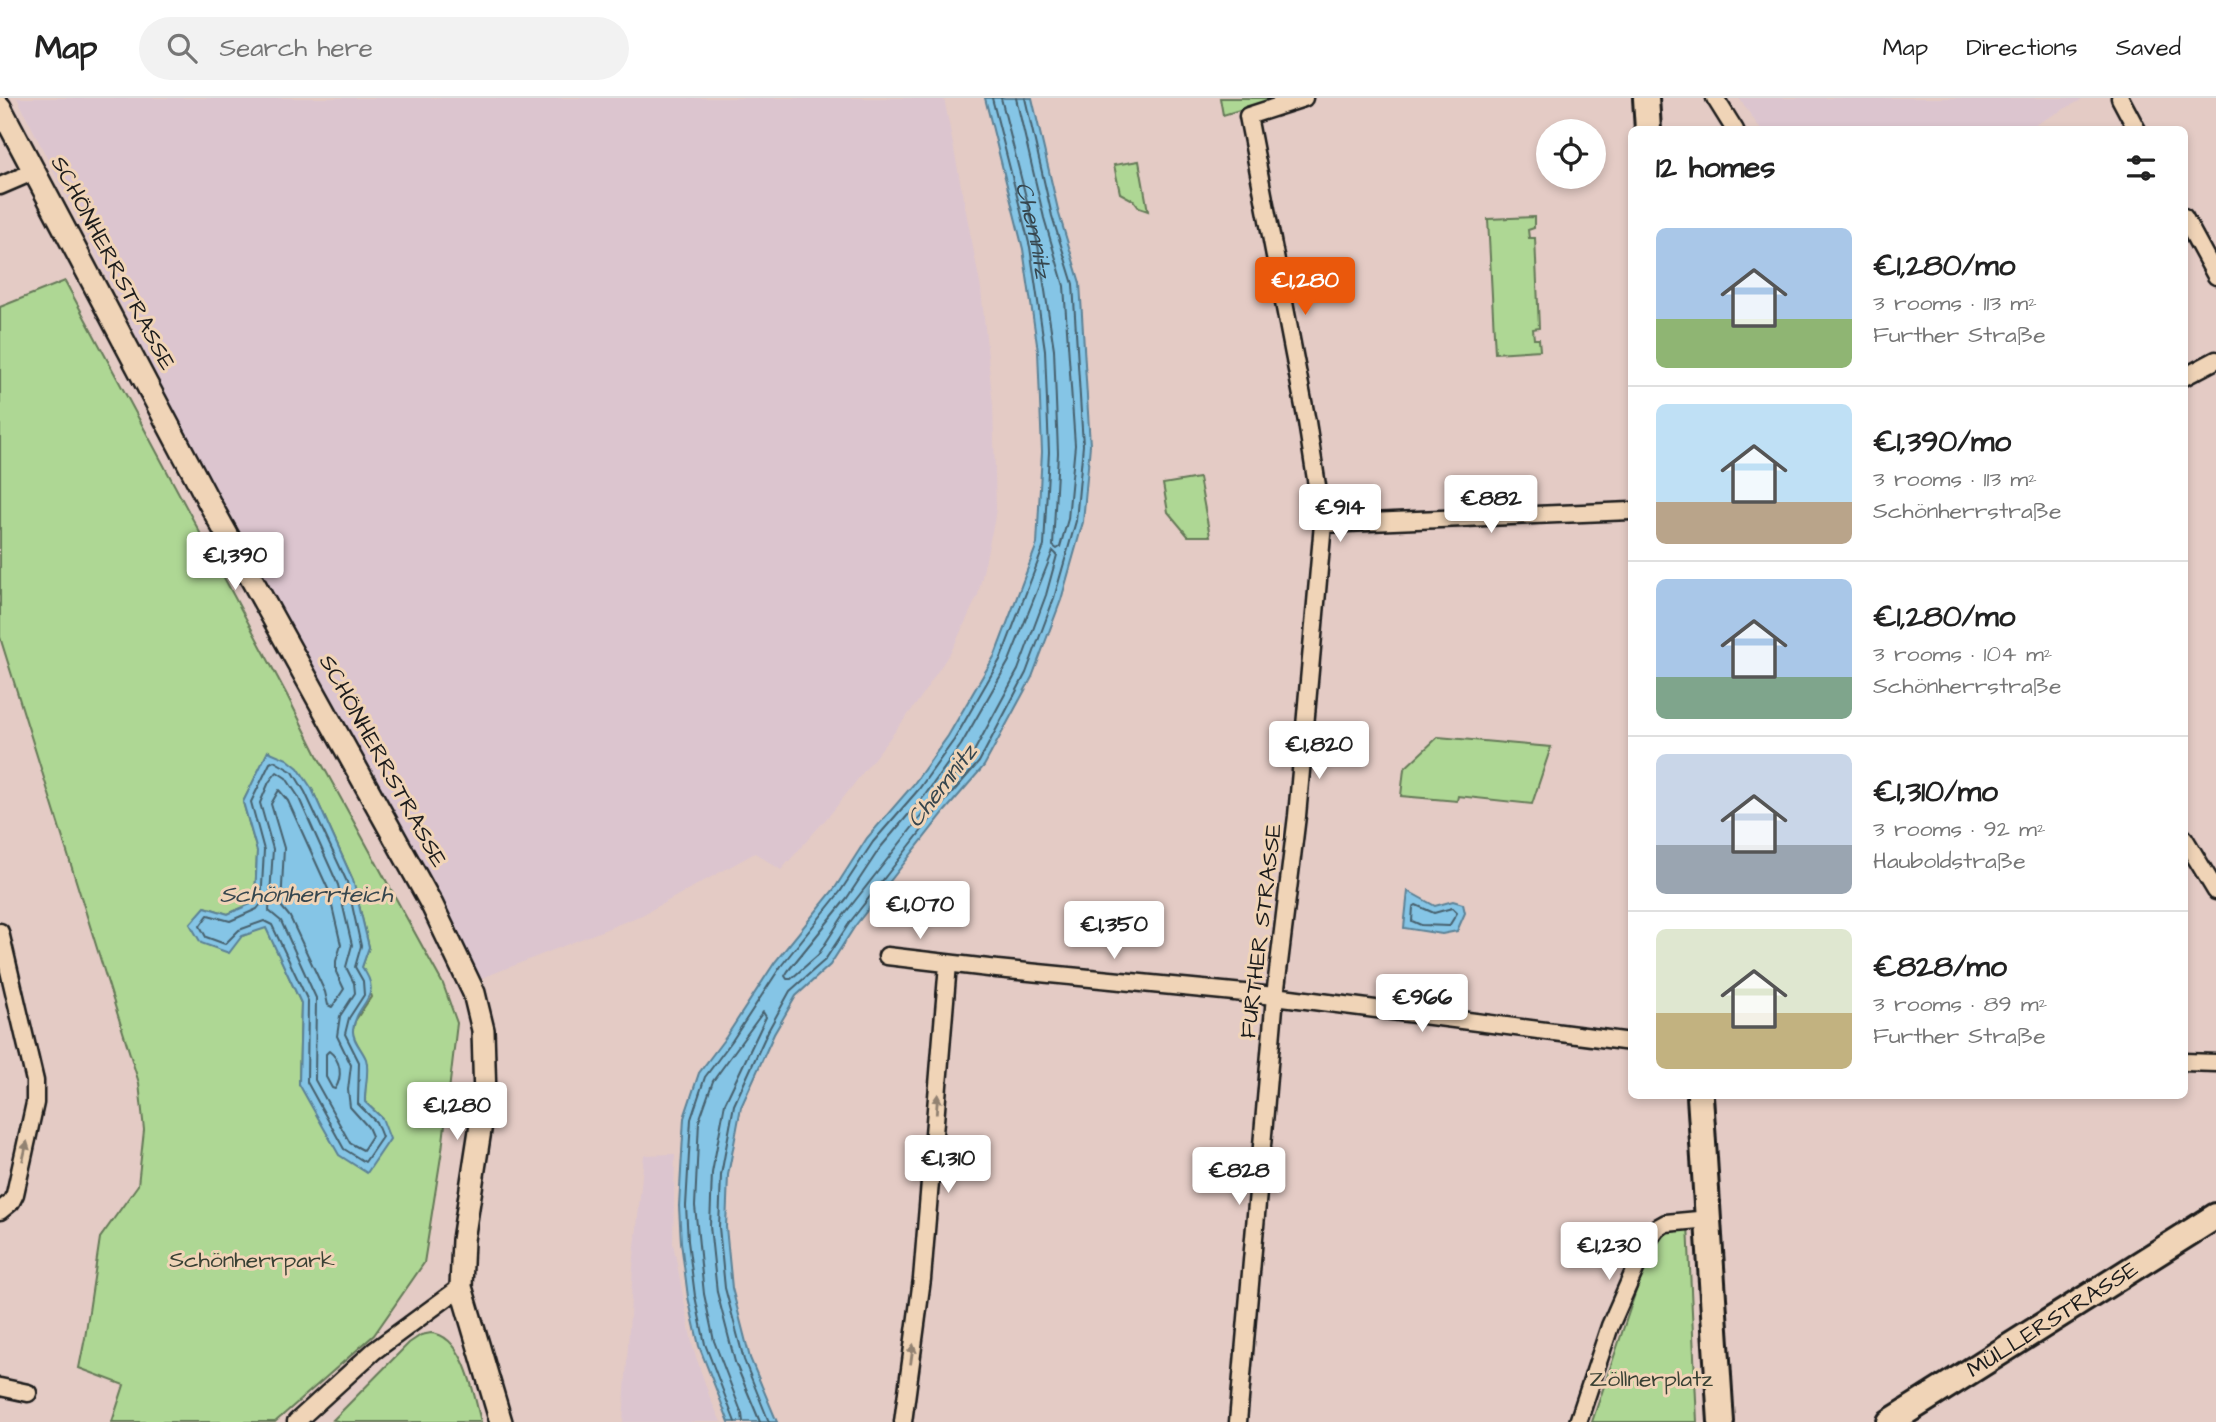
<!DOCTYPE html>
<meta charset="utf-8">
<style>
body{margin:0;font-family:"Architects Daughter",sans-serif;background:#f2f2f2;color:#222;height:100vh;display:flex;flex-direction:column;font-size:26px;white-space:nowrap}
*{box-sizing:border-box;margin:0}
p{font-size:23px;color:#767676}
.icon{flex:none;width:38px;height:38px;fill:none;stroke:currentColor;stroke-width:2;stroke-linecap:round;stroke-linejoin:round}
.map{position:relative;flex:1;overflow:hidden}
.panel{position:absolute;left:1628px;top:28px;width:560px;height:973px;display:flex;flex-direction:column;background:#fff;border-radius:10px;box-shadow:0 4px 10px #0003}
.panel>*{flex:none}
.fabs{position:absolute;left:1536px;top:21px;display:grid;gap:14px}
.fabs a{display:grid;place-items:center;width:70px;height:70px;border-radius:50%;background:#fff;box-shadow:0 4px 10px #0003;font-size:35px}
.price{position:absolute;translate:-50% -60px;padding:0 16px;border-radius:7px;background:#fff;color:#222;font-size:23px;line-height:46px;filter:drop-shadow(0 2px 4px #0008)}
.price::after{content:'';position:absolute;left:50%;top:42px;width:21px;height:16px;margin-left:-10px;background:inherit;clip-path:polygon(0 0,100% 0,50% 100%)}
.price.on{background:#ea580c;color:#fff}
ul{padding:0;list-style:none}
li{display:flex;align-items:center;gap:21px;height:175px;padding:0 28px}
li+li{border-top:2px solid #e0e0e0}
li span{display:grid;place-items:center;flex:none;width:196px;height:140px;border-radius:10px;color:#555}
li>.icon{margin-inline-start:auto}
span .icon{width:84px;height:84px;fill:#fffc;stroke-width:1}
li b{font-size:30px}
h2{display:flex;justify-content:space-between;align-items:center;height:84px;padding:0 28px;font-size:30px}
header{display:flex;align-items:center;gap:42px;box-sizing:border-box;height:98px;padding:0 35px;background:#fff;border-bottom:2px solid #e0e0e0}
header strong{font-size:33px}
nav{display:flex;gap:38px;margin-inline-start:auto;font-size:24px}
.search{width:490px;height:63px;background:#f2f2f2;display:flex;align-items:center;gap:18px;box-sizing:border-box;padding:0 24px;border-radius:38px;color:#767676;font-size:26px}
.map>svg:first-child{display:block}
.built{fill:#dcc5cf}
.green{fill:#aed794;stroke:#657a58;stroke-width:2;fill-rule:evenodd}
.water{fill:#85c5e6;stroke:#5b8195;stroke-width:2}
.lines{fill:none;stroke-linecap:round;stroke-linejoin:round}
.shore{stroke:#46606d;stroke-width:2}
.street-casing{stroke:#1c1c1c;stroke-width:21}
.secondary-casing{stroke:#1c1c1c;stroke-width:26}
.primary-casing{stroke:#1c1c1c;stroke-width:30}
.street{stroke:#f0d4b7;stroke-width:16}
.secondary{stroke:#f0d4b7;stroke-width:21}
.primary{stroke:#f0d4b7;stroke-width:24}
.oneway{fill:#918171}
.labels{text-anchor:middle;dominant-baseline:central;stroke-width:6;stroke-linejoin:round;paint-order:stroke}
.street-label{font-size:23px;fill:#1c1c1c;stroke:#f0d4b7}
.park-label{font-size:23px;fill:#394134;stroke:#f0d4b7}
.water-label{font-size:24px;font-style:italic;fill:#36464e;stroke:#f0d4b7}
</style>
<header>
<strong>Map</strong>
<div class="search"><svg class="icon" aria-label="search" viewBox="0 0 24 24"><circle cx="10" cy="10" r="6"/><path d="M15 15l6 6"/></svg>Search here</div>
<nav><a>Map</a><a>Directions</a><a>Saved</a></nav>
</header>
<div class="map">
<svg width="2216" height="1324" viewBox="0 0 2216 1324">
<rect width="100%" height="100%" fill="#e4cbc5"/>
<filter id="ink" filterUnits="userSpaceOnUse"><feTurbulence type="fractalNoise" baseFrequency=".0143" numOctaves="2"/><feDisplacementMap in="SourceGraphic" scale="14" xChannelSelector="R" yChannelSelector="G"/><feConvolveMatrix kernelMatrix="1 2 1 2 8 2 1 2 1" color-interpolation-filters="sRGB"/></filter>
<g filter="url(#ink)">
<path class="built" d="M 17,0 L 944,0 L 981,191 L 993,307 L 996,410 L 994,424 L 978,497 L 953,550 L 917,605 L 833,713 L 781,772 L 755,755 L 642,817 L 477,882 L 219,403 Z
M 1739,0 L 2082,0 L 2083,1 L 2027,31 L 1761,32 Z
M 675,1056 L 673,1145 L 693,1250 L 710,1300 L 721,1324 L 623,1324 L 633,1170 L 644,1057 Z"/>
<path class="green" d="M 1220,0 L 1280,0 L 1223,17 Z
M 1139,63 L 1148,113 L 1139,110 L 1133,102 L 1120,95 L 1114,67 Z
M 1534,119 L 1534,130 L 1528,132 L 1529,140 L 1535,140 L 1539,230 L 1533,231 L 1534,241 L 1539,241 L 1540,252 L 1495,255 L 1488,121 Z
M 65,183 L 287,597 L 317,657 L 443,886 L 457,925 L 442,1052 L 424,1165 L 374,1237 L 275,1324 L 112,1324 L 124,1287 L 79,1270 L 85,1240 L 100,1140 L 138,1087 L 144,1032 L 139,985 L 0,539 L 0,209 ZM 269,653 L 312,691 L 353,782 L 369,849 L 362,869 L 371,899 L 355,923 L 352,936 L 366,962 L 365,1004 L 382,1020 L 299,986 L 301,905 L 266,829 L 242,838 L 205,809 L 228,816 L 255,804 L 257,753 L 243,704 Z
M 1199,380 L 1210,438 L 1188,438 L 1168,414 L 1163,386 Z
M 1438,639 L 1551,649 L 1532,706 L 1458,698 L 1457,703 L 1401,698 L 1404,671 Z
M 1688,1126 L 1697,1324 L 1592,1324 L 1639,1184 L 1659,1139 L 1667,1132 Z
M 431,1235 C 464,1237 474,1297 481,1324 L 342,1324 L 333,1322 L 409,1245 L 421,1237 Z"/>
<path class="water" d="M 985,0 L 1032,0 L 1059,116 L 1080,185 L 1090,347 L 1083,424 L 1061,502 L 1032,579 L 984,668 L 945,713 L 855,828 L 830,867 L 796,898 L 774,936 L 741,1009 L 728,1077 L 726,1129 L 732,1190 L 750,1260 L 777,1324 L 729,1324 L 699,1248 L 688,1199 L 681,1144 L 679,1108 L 684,1020 L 699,975 L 726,939 L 775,864 L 835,790 L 867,740 L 913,687 L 948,638 L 995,557 L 1037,446 L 1042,354 L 1038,253 L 1023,151 Z
M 268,653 L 287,661 L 298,670 L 312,691 L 353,782 L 369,849 L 362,869 C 385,900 356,904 353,932 C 352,942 362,951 366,961 C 370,974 364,991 365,1004 L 382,1020 L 390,1041 L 367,1075 L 339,1057 L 299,986 L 301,905 L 266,830 L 242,838 L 229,855 L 201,845 L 190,826 L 205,809 L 228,816 L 255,804 L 257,753 L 243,704 Z
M 1408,793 L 1435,808 L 1453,803 L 1463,806 L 1465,815 L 1457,833 L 1442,836 L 1404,830 Z"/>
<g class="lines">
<g class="shore">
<path id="s1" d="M 1001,0 L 1038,147 L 1054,251 L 1058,355 L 1053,448 L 1057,451 L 1060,449 L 1068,421 L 1075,347 L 1064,188 L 1044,120 L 1016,0"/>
<path d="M 1053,453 L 1057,457 L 1046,497 L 1018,572 L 971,659 L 933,703 L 843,818 L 818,857 L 791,881 L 787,881 L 785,878 L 788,873 L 847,800 L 880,750 L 925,697 L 961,647 L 1009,563 Z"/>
<path d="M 274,663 L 293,674 L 305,694 L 347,784 L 361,848 L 355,869 L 363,883 L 364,897 L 349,920 L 345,936 L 359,964 L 358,1006 L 376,1024 L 382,1039 L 365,1064 L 344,1051 L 307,984 L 308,903 L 272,827 L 264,823 L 239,832 L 225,846 L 206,839 L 200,828 L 208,817 L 230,823 L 257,811 L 261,806 L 264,752 L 251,704 L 270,665 Z"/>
<path d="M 277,674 L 286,680 L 298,698 L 338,787 L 352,847 L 346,869 L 354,885 L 355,895 L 340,918 L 337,938 L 351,967 L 348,992 L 350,1009 L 368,1029 L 372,1038 L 363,1052 L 350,1045 L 315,982 L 316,900 L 281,823 L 269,813 L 273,751 L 260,705 L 269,684 Z"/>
<path d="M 279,692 L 288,703 L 328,791 L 341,847 L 336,863 L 336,874 L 344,891 L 332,909 L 328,907 L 325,894 L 290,819 L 281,808 L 284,750 L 271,706 Z"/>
<path d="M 1416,807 L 1434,815 L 1452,810 L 1457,815 L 1449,828 L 1421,827 L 1412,823 L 1413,809 Z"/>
<path d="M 329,953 C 341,962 343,979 335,991 L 332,990 L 326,979 L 326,956 Z"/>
<path d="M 735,1324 L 705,1246 L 695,1198 L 688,1143 L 686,1108 L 691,1021 L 705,979 L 732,943 L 781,868 L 840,794 L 873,744 L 919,691 L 954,642 L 1001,560 L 1044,448 L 1049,354 L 1045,252 L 1030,149 L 992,0"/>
<path d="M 743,1324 L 742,1316 L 714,1243 L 704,1196 L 695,1108 L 699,1023 L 713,983 L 763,914 L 766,919 L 725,1005 L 712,1075 L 710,1128 L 717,1194 L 735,1264 L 760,1324"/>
<path d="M 769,1324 L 744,1262 L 725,1190 L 719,1129 L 721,1077 L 734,1007 L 768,933 L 790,893 L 825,862 L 850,824 L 940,709 L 979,664 L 1026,575 L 1054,500 L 1076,423 L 1083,347 L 1073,186 L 1052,118 L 1025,0"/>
</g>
<defs>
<path id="street" d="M 1715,0 L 1735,32
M 2120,0 L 2137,32
M 0,88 L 35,73
M 2184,119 L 2216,178
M 2184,279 L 2216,262
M 1323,426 L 1631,413
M 2184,740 L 2216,793
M 0,834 L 35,983 L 35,1005 L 15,1096 L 11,1104 L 0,1113
M 887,858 L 997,871 L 1275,898 L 1631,944
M 2184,964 L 2216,965
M 0,1289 L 28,1295
M 296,1324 L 374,1253 L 461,1189
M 903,1324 L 922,1181 L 948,866
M 1238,1324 L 1275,898 L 1297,718 L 1323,426 L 1307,324 L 1248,18 L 1304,0
M 1578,1324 L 1610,1228 L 1647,1144 L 1657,1130 L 1666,1125 L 1709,1121"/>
<path id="secondary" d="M 0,9 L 210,406 L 432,807 L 474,895 L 483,932 L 485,1000 L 463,1142 L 461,1189 L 501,1324"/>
<g id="primary">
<path d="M 1646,0 L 1648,32"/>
<path d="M 1700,998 L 1721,1324"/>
<path id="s2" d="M 1890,1324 L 2216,1118"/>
</g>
</defs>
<use href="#street" class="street-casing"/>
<use href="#secondary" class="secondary-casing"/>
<use href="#primary" class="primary-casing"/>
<use href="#street" class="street"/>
<use href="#secondary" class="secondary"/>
<use href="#primary" class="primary"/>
</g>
<defs><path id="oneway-solid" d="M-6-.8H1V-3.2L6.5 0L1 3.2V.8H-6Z" transform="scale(1.75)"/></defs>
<g class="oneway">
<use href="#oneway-solid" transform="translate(937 1006) rotate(-86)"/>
<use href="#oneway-solid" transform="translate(25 1053) rotate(-77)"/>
<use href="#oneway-solid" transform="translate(912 1256) rotate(-82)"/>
</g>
</g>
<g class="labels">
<g class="street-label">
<text transform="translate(113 165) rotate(62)">SCHÖNHERRSTRASSE</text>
<text transform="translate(383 663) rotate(61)">SCHÖNHERRSTRASSE</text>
<text transform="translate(1261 833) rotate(-83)">FURTHER STRASSE</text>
<text stroke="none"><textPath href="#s2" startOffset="192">MÜLLERSTRASSE</textPath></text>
</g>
<g class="park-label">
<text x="252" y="1162">Schönherrpark</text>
<text x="1651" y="1281">Zöllnerplatz</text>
</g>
<g class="water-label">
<text stroke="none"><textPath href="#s1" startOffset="136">Chemnitz</textPath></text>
<text transform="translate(942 688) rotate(-52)">Chemnitz</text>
<text x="306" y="797">Schönherrteich</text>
</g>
</g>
</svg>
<div class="fabs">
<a><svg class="icon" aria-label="locate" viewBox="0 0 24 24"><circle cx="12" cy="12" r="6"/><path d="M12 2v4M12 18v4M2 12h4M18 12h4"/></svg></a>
</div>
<b class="price on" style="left:1305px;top:219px">€1,280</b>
<b class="price" style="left:1491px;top:437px">€882</b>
<b class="price" style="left:1340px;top:446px">€914</b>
<b class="price" style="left:235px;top:494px">€1,390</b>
<b class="price" style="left:1319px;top:683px">€1,820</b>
<b class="price" style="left:920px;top:843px">€1,070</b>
<b class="price" style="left:1114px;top:863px">€1,350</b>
<b class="price" style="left:1422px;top:936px">€966</b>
<b class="price" style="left:457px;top:1044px">€1,280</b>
<b class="price" style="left:948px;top:1097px">€1,310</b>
<b class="price" style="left:1239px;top:1109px">€828</b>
<b class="price" style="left:1609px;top:1184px">€1,230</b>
<section class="panel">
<h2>12 homes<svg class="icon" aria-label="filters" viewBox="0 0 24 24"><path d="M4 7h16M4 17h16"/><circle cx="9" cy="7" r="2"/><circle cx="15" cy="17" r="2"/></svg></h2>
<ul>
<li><span style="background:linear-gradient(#a9c7e8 65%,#8fb573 0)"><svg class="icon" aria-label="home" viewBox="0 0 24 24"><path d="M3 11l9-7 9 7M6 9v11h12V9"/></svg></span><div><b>€1,280/mo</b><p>3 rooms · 113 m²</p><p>Further Straße</p></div></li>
<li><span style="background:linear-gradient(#bfe0f5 70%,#b9a48a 0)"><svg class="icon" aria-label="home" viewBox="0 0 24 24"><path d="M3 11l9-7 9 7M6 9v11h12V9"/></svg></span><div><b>€1,390/mo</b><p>3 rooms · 113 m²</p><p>Schönherrstraße</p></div></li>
<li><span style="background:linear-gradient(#a9c7e8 70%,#7fa58c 0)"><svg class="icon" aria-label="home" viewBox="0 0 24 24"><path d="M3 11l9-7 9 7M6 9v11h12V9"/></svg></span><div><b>€1,280/mo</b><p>3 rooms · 104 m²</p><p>Schönherrstraße</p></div></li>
<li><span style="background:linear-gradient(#c9d6e8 65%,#9aa5b1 0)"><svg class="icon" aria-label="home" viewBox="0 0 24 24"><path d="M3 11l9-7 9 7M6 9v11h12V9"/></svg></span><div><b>€1,310/mo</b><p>3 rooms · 92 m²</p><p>Hauboldstraße</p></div></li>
<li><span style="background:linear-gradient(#dfe7d0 60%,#c2b280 0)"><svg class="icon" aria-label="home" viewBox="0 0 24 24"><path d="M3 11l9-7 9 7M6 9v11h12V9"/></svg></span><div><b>€828/mo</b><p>3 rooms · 89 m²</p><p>Further Straße</p></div></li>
</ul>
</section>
</div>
